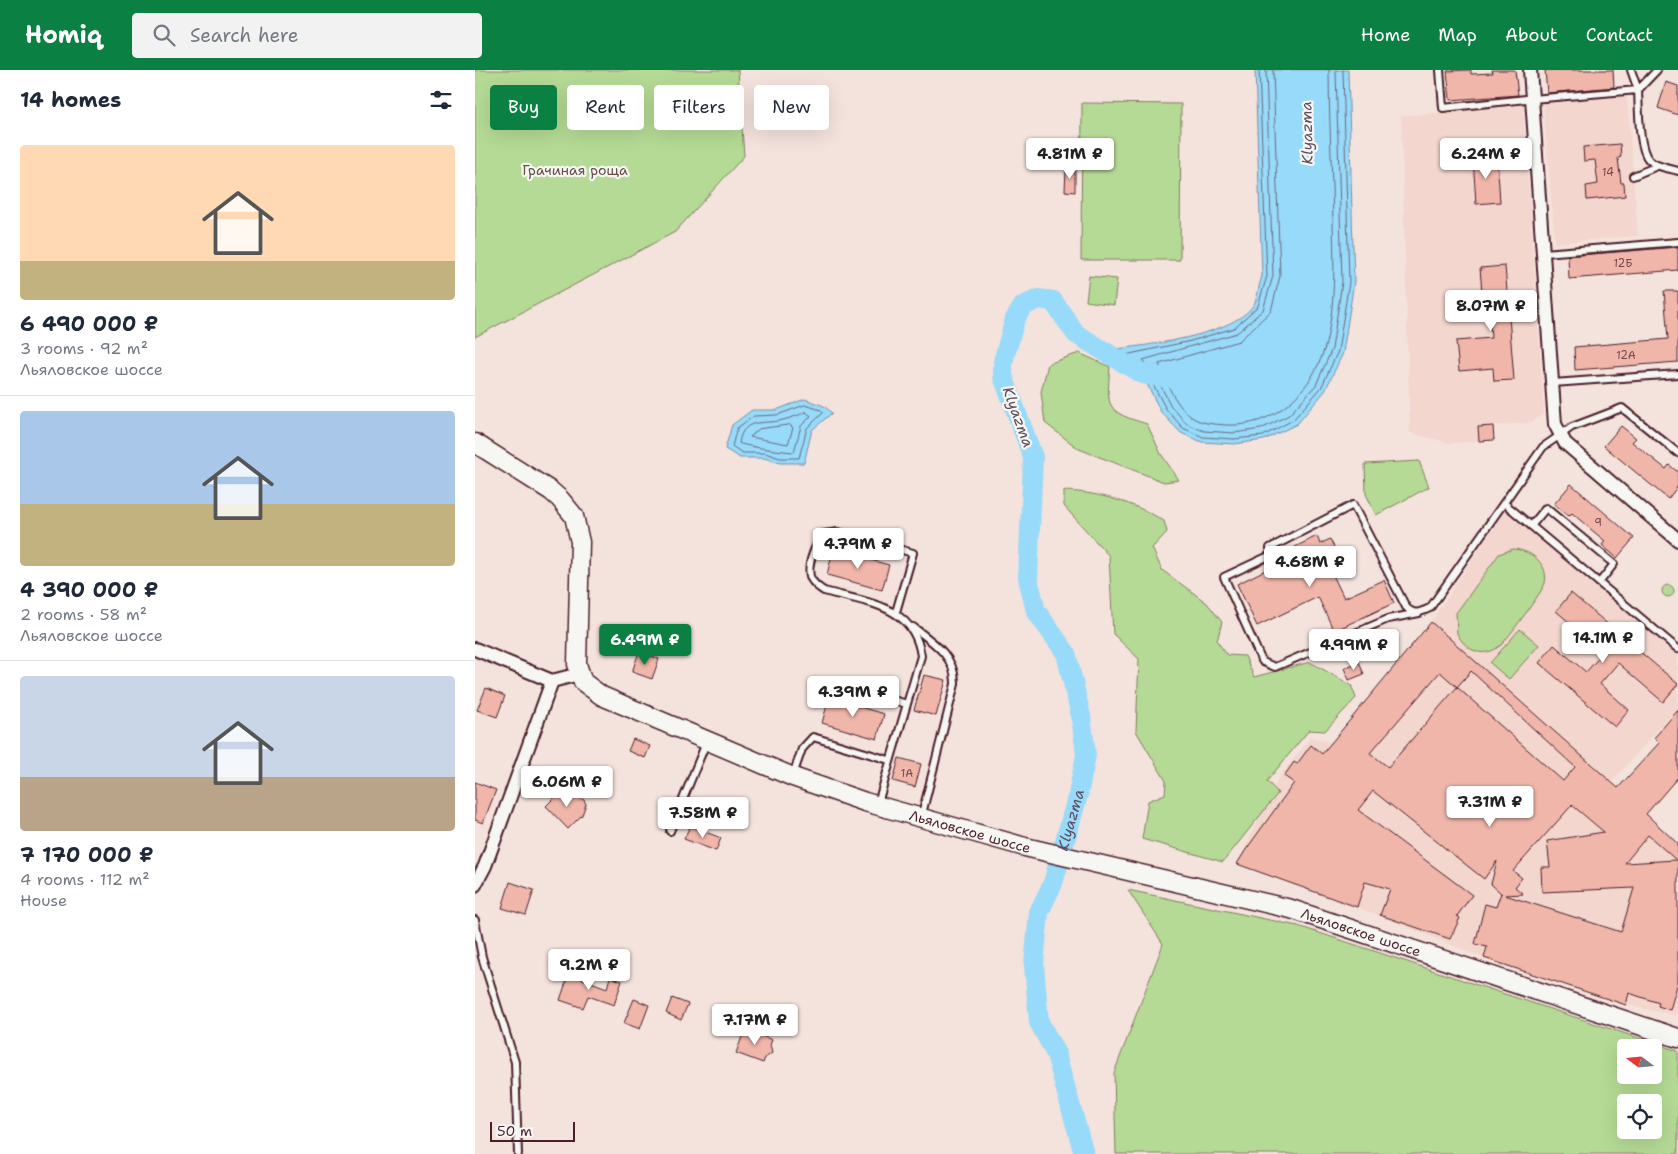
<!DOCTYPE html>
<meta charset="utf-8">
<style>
body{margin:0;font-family:"Shantell Sans",sans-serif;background:#f2f2f3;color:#1f2937;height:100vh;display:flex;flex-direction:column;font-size:19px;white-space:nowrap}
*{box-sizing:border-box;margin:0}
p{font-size:16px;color:#747a83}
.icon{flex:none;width:28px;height:28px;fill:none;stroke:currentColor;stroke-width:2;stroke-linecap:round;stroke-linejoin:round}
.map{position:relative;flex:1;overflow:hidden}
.side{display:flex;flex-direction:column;background:#fff;width:475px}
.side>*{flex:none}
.top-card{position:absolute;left:15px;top:15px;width:475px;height:45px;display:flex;gap:10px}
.needle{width:32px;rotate:286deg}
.fabs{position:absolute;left:1142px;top:969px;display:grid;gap:10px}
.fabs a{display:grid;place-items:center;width:45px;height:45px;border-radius:5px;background:#fff;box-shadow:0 5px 20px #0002;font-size:25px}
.scale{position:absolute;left:15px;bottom:12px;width:85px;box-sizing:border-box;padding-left:5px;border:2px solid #4a1f2b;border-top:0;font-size:14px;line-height:18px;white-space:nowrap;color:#4a1f2b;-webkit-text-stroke:4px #f6f6f2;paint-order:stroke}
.price{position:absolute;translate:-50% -42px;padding:0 11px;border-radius:5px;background:#fff;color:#222;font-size:16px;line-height:32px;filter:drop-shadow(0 1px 2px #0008)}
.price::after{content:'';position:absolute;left:50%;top:30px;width:15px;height:11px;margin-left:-8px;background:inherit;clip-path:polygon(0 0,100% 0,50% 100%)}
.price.selected{background:#0b8043;color:#fff}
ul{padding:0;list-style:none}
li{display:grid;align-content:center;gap:10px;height:265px;padding:0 20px}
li+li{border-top:1px solid #e0e1e3}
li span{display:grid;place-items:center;height:155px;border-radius:5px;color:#555}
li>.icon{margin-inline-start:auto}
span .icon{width:90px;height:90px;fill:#fffc;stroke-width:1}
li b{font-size:21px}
h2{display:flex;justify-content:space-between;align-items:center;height:60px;padding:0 20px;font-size:21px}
.pill{padding:0 18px;border-radius:5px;background:#fff;box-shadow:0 5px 20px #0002;font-size:18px;line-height:45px}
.pill.selected{background:#0b8043;color:#fff}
header{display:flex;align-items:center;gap:30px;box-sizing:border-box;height:70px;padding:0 25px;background:#0b8043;color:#fff}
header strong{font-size:24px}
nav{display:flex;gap:28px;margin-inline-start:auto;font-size:18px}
.search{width:350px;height:45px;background:#f2f2f3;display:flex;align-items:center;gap:12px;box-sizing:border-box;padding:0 18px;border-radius:5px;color:#747a83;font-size:19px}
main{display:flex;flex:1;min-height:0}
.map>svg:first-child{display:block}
.built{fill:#f3d6cd}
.green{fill:#b5da95;stroke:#807c60;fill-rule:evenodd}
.water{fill:#97daf9;stroke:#788fa7}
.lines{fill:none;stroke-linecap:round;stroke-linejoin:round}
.shore{stroke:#696a7d;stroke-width:1}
.river{stroke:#97daf9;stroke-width:20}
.building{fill:#f0b6aa;stroke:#4a1f2b;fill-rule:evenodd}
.lane-casing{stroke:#4a1f2b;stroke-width:10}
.street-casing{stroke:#4a1f2b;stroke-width:16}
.secondary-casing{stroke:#4a1f2b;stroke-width:21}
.lane{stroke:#f6f6f2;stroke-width:6}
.street{stroke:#f6f6f2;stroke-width:12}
.secondary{stroke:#f6f6f2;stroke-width:18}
.labels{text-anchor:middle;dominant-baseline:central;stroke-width:4.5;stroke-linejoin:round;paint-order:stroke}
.number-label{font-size:11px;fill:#74454b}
.park-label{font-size:14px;fill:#654e46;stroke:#f6f6f2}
.street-label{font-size:14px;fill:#4a1f2b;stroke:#f6f6f2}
.water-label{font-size:15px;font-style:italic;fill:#5d4e5e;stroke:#f6f6f2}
</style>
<header>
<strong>Homiq</strong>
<div class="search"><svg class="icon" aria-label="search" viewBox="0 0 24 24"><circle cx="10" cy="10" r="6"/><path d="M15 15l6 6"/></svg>Search here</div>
<nav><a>Home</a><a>Map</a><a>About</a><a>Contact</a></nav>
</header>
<main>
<section class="side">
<h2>14 homes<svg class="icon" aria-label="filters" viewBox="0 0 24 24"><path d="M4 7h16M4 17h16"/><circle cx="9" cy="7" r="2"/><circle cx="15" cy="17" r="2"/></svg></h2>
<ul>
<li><span style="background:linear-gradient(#ffd9b3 75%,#c2b280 0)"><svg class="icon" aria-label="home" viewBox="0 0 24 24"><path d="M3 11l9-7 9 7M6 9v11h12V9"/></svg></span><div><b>6 490 000 ₽</b><p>3 rooms · 92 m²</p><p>Льяловское шоссе</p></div></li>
<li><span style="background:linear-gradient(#a9c7e8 60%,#c2b280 0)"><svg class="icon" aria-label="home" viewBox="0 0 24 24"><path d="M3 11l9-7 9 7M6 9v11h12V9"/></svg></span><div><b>4 390 000 ₽</b><p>2 rooms · 58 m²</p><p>Льяловское шоссе</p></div></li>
<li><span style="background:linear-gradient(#c9d6e8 65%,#b9a48a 0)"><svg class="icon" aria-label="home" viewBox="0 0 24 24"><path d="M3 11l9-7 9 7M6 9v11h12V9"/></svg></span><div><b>7 170 000 ₽</b><p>4 rooms · 112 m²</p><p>House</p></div></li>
</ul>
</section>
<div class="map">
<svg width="1203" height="1084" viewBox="0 0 1203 1084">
<rect width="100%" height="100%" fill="#f4e3dc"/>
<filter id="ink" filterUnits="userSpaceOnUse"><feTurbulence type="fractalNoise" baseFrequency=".02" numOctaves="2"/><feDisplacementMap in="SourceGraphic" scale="10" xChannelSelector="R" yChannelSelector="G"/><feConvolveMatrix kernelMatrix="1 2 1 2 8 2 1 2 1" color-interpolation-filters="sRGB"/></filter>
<g filter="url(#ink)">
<path class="built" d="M 1152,26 L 1163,166 L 1080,173 L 1068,33 Z
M 1048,34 L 1069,343 L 1057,352 L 1018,356 L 1019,370 L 975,373 L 935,363 L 926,46 Z
M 1030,440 L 1203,585 L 1203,637 L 1137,712 L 1203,774 L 1203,946 L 1151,935 L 1009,888 L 882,837 L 762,794 L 804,707 L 836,667 L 856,673 L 956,552 Z"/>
<path class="green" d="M 0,0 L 263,0 L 269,86 L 200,162 L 0,267 Z
M 607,33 L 706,34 L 705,190 L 606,190 Z
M 614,206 L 642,209 L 639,235 L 611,231 Z
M 604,283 L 635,297 C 631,339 632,342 672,354 L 686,384 L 704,410 L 689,412 L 604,379 L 570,353 L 566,322 L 573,294 Z
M 944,391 L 954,417 L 901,445 L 891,424 L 890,394 Z
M 589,421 C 623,422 660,433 689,451 L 692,462 L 677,478 L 687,500 L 732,533 L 747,552 L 742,571 L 752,585 L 770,586 L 779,607 L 835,592 L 876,615 L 881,628 L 850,661 L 834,660 L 792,711 L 803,723 L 748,792 L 667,769 L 673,731 L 690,724 L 691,711 L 661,661 L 664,589 L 638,564 L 634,486 L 589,436 Z
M 1038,479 C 1055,480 1074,493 1070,513 C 1068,521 1033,568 1026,575 C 1022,578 1016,582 1012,582 C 999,585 987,574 982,563 L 981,543 L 1024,484 Z
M1187 521a6 6 0 1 1 12 0a6 6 0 1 1-12 0Z
M 1045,559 L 1064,575 L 1034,609 L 1015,593 Z
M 653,820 L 823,856 L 1203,981 L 1203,1084 L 641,1084 L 639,1003 L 688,874 ZM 1151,978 L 1179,978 L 1179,1005 L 1151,1005 ZM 1151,1032 L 1179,1032 L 1179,1060 L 1151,1060 Z"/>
<path class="water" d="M 780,0 L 873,0 L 879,212 L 868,283 L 850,321 L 822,354 L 789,370 L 759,374 L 727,372 L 706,363 L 686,342 L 667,304 L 629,280 C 663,277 764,266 780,232 C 783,224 784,214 787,206 Z
M 330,329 L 349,336 L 357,343 L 337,360 L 329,393 L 305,393 L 289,388 L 265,388 L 250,379 L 257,355 L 277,340 L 301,340 Z"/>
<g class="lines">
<path class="shore" d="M 784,0 L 792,206 L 783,236 L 759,258 L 716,271 L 650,285 L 671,301 L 691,339 L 708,358 L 728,367 L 759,369 L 788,366 L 818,350 L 846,318 L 863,281 L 874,212 L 868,0
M 791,0 L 798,206 L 788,240 L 762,263 L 668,290 L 677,299 L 696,336 L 712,354 L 729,361 L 759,363 L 786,359 L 814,345 L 841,315 L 857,279 L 867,212 L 861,0
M 798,0 L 805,206 L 796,241 L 764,271 L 684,294 C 690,311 702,338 718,348 C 728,354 740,354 751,355 C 799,358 837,321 850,277 C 861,236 859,193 858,152 C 857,101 854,51 854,0
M 330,335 L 346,340 L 348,343 L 332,358 L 324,388 L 305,388 L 290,383 L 267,383 L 257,376 L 262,358 L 279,346 L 302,345 Z
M 331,342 L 336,346 L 326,356 L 319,382 C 313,382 267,376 264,373 C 268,348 286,354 304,351 C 313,349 322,346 331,342 Z
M 315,355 L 318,358 L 313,374 L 275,367 L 284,359 Z"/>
<path class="river" id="s1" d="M 609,1084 L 581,984 L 564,952 L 559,895 L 564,842 L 578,813 L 603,725 L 611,685 L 606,646 L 591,583 L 561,541 L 553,508 L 558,387 L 528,306 L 528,292 L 540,249 L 548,236 L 564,229 L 578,231 L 601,264 L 667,304 L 691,308"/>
</g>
<path class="building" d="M 996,0 L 996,4 L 1018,3 L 1017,0 L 1040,0 L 1043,25 L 975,30 L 972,1 Z
M 1070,0 L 1138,0 L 1139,17 L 1072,23 Z
M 1191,12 L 1203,16 L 1203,45 L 1183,38 Z
M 1145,74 L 1146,87 L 1143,88 L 1146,113 L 1149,113 L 1150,126 L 1112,130 L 1111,116 L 1123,114 L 1120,90 L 1109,91 L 1108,77 Z
M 1022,86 L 1025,132 L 1001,134 L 998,87 Z
M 591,98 L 600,98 L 600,122 L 590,121 Z
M 1203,177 L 1203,200 L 1094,209 L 1093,186 Z
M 1030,196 L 1039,310 L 1019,311 L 1018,298 L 984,301 L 981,271 L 1016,268 L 1013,221 L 1007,222 L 1005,198 Z
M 1189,221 L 1203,221 L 1203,292 L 1100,300 L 1099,277 L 1193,269 Z
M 1018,356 L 1019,370 L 1004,371 L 1003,357 Z
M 1146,356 L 1161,368 L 1157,372 L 1191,399 L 1194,395 L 1203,402 L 1203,416 L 1193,429 L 1129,376 Z
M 1096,414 L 1159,468 L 1142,488 L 1127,475 L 1130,471 L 1113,457 L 1097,443 L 1094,446 L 1079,434 Z
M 842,466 L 845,474 L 855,469 L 869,498 L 857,503 L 869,528 L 909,510 L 919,533 L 859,561 L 843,527 L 782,556 L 762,514 L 823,484 L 820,477 Z
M 358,480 L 414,495 L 407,520 L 352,505 Z
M 1096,523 L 1203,614 L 1188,632 L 1143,593 L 1125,614 L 1154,640 L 1140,657 L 1064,593 L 1079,575 L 1111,602 L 1129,582 L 1081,541 Z
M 956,552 L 1143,718 L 1184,673 L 1179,668 L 1203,640 L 1203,707 L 1171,744 L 1203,774 L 1203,912 L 1195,940 L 1183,936 L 1184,933 L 1154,923 L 1151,935 L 1009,888 L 1012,877 L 1000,874 L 1010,834 L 1021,837 L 1026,823 L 1027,824 L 1016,814 L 1022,791 L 1009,809 L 898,721 L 883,740 L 997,825 L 982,846 L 985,848 L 975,869 L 905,845 L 915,819 L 890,812 L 882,837 L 762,794 L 770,781 L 819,713 L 809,706 L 819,692 L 822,694 L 836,675 L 847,684 ZM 996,601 L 1100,697 L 1088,711 L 982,617 ZM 965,602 L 982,617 L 913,697 L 895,683 ZM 1097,735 L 1129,762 L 1072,771 L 1075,797 L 1066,797 L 1067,822 L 1159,818 L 1146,862 L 1030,825 L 1048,824 L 1040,817 L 1047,808 L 1038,801 ZM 1173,765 L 1201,790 L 1150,793 Z
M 164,582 L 184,589 L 177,609 L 157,602 Z
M 884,592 L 889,604 L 874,610 L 869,598 Z
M 449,605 L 471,610 L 461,646 L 439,640 Z
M 11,618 L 30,626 L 22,647 L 2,640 Z
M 354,628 L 409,644 L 402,669 L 347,653 Z
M 158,669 L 175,676 L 170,688 L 153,681 Z
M 424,688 L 446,694 L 440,717 L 418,711 Z
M 0,712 L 21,720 L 8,753 L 0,750 Z
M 89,718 L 97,725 L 109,730 L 111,734 L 107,745 L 93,759 L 71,736 Z
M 215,756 L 246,768 L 241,781 L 209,769 Z
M 35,812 L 59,820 L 51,845 L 27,838 Z
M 94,904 L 132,918 L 135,907 L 147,911 L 139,935 L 113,926 L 108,938 L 85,930 Z
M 197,928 L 213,934 L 206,950 L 191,943 Z
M 159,929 L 174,935 L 165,959 L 149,953 Z
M 270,959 L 297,970 L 295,975 L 297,983 L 290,988 L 288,993 L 261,983 Z"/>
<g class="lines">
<defs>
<path id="lane" d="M 965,0 L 968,38 L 1051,29
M 1182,0 L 1163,20 C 1164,37 1163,78 1174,90 C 1181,97 1193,98 1203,101
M 1057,29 L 1163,20 L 1156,0
M 1158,106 L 1182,96
M 1069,183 L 1203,172
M 1078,313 L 1203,304
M 1029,433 L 1203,579
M 1056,456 L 1071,438 L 1139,494 L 1124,513
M 944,543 L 913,549 L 800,597 L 788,592 L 785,587 L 749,507 L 798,484 L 795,478 L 878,435 L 931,537 C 939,546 946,542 955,538 L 1068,377 L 1097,357 L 1147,338 L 1203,383
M 438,557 C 458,572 481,587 480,614 L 446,748
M 361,614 L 432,634
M 318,705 L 327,679 L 338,667 L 414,690
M 403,733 L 446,586 C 439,534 391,533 349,521 C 343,517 337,513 335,506 C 332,493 341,473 349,464 L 363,462 L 438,483 L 421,542
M 195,761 L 231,673
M 0,850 L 7,887 L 40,992 L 43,1084"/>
<path id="street" d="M 1055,0 L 1080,354 L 1090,373 L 1203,470
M 0,579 L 77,611 L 104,604
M 0,815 L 10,796 L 77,611"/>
<g id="secondary">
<path id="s2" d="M 0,373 L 76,421 L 85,429 L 99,446 L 105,472 L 102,594 L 108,612 L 127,626 L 318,707 L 390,732 L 550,777 L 816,839 L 1203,968"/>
</g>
</defs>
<use href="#lane" class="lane-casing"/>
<use href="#street" class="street-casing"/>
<use href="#secondary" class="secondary-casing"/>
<use href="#lane" class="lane"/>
<use href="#street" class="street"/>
<use href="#secondary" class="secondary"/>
</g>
</g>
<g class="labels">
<g class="number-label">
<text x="1133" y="102">14</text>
<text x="1148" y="193">12Б</text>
<text x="1151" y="285">12А</text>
<text x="1123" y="452">9</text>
<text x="432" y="703">1А</text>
</g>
<g class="park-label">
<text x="100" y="100">Грачиная роща</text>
</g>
<g class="street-label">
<text stroke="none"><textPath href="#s2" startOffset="708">Льяловское шоссе</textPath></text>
<text stroke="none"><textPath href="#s2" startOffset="1112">Льяловское шоссе</textPath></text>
</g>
<g class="water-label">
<text transform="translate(832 63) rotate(-91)">Klyazma</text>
<text transform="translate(543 347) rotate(70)">Klyazma</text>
<text stroke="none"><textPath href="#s1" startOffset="348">Klyazma</textPath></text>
</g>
</g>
</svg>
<div class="fabs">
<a><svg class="needle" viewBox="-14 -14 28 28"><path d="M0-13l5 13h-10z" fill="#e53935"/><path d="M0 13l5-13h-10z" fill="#747a83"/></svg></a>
<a><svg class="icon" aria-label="locate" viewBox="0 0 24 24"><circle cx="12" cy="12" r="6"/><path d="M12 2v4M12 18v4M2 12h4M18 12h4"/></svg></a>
</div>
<div class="scale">50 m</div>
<b class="price" style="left:595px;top:110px">4.81M ₽</b>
<b class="price" style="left:1011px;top:110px">6.24M ₽</b>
<b class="price" style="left:1016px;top:262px">8.07M ₽</b>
<b class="price" style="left:383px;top:500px">4.79M ₽</b>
<b class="price" style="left:835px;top:518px">4.68M ₽</b>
<b class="price" style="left:1128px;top:594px">14.1M ₽</b>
<b class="price selected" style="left:170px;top:596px">6.49M ₽</b>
<b class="price" style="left:879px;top:601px">4.99M ₽</b>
<b class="price" style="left:378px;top:648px">4.39M ₽</b>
<b class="price" style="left:92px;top:738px">6.06M ₽</b>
<b class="price" style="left:1015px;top:758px">7.31M ₽</b>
<b class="price" style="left:228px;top:769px">7.58M ₽</b>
<b class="price" style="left:114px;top:921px">9.2M ₽</b>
<b class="price" style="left:280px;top:976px">7.17M ₽</b>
<div class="top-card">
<a class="pill selected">Buy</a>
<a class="pill">Rent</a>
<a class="pill">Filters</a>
<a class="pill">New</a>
</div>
</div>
</main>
